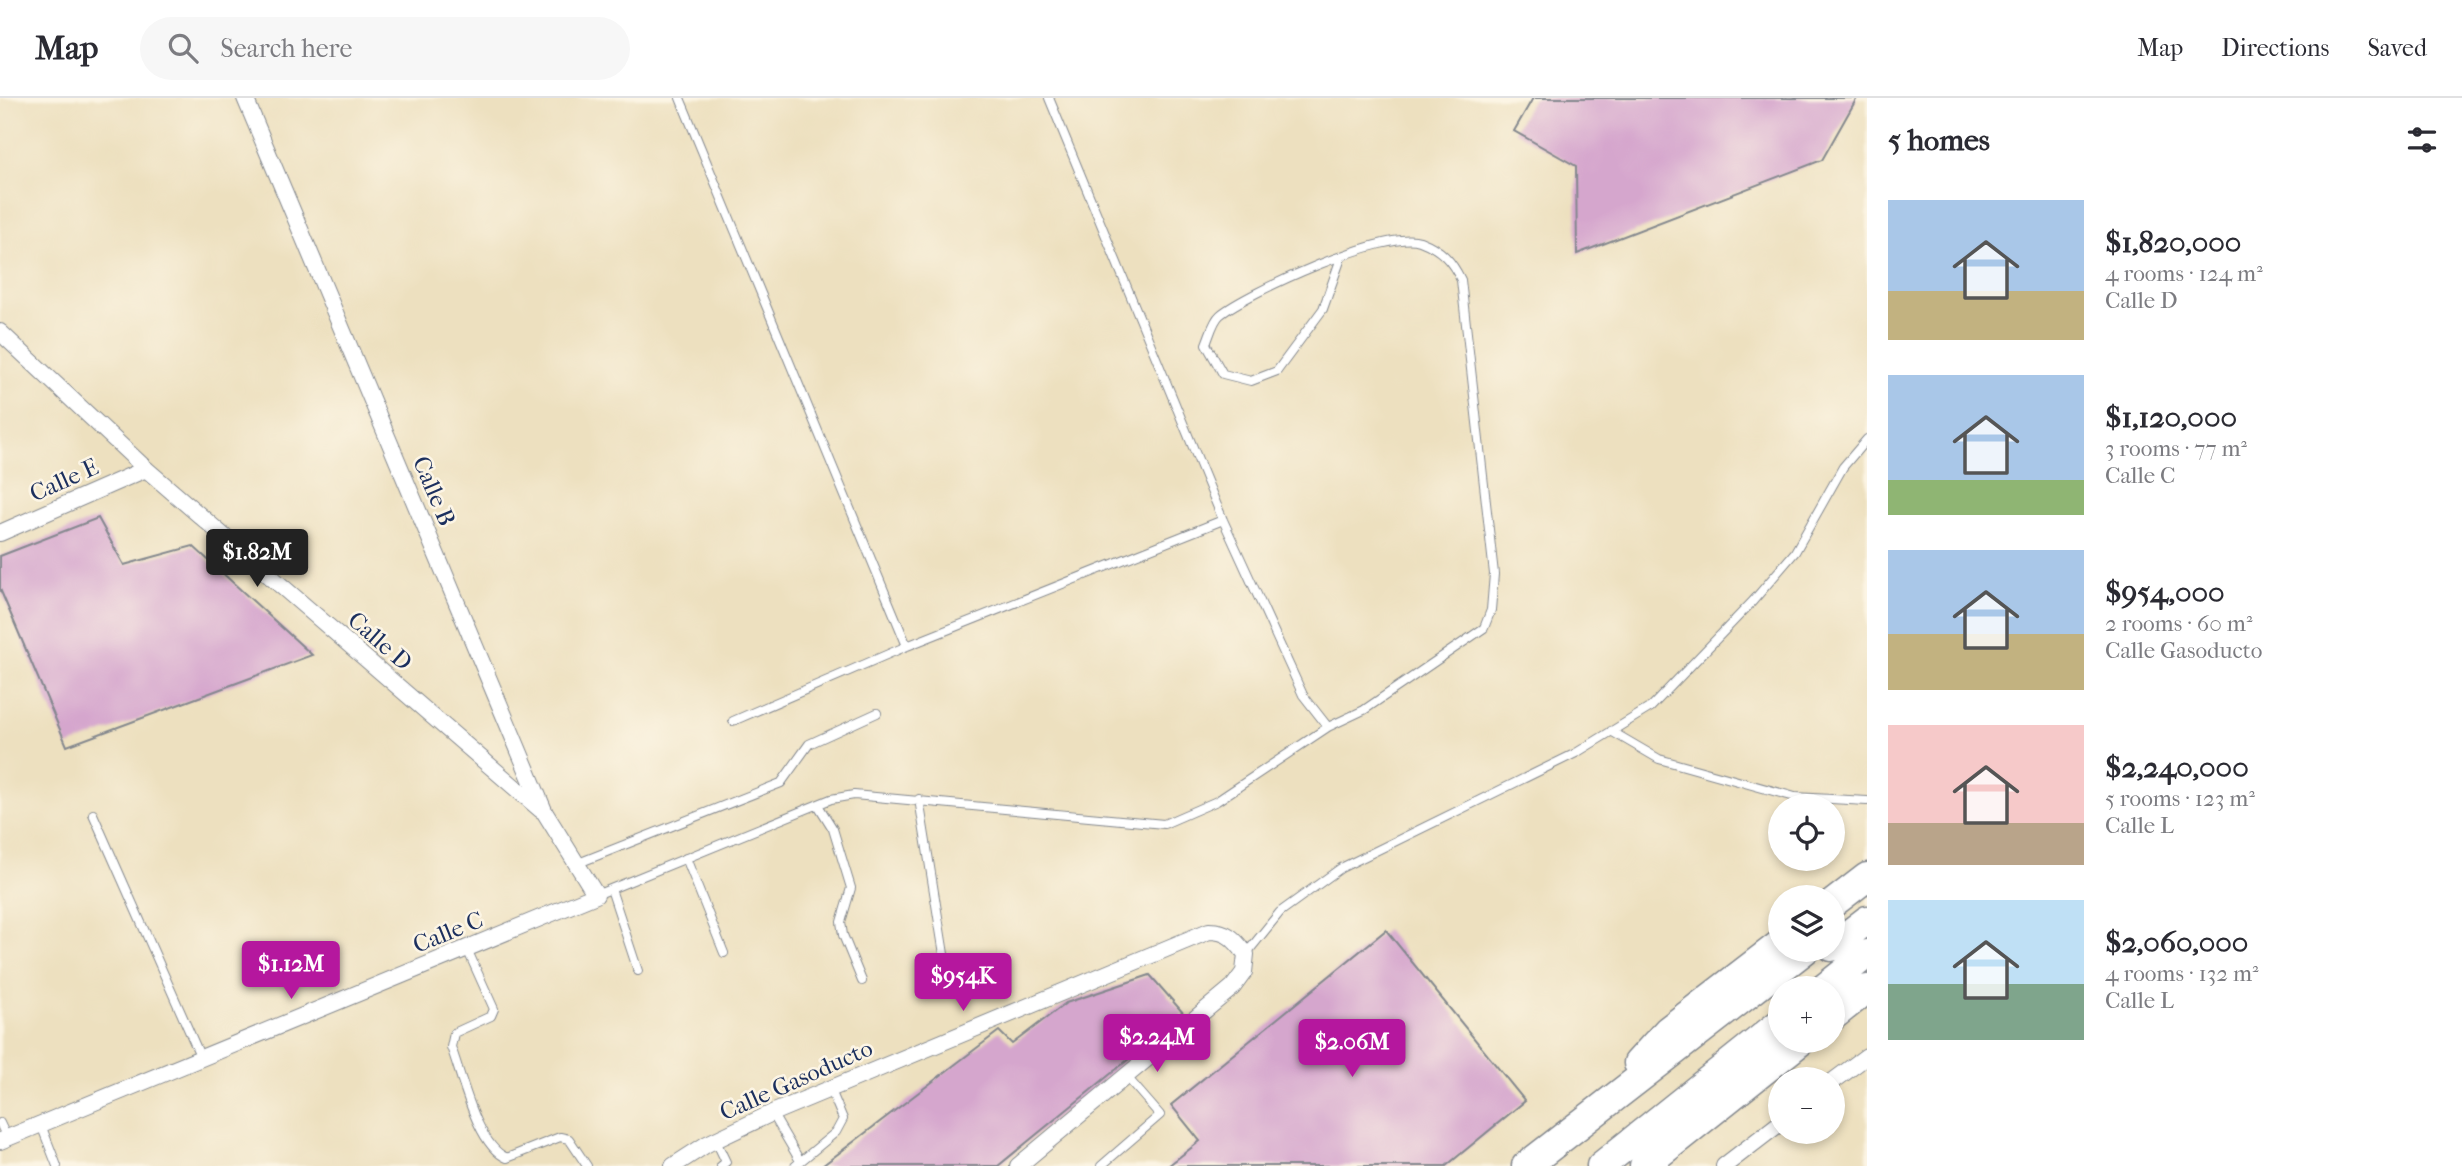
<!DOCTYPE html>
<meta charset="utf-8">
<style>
body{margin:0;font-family:"IM FELL French Canon",serif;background:#f7f7f7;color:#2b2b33;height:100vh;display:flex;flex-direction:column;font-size:26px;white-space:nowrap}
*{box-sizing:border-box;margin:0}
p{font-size:23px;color:#7c7c81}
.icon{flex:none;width:38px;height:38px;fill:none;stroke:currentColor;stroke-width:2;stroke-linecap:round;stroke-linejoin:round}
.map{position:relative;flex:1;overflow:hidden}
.details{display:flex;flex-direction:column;background:#fff;width:595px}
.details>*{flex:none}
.buttons{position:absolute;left:1768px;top:696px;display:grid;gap:14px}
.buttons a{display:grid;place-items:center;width:77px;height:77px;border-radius:50%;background:#fff;box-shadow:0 4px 10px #0003;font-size:35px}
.price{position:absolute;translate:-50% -60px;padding:0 16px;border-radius:7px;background:#b5179e;color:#fff;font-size:23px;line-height:46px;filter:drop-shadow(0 2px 4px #0008)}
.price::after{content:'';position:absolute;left:50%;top:42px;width:21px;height:16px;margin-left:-10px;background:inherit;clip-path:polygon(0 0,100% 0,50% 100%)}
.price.on{background:#222;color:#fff}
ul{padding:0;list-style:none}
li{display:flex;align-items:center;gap:21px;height:175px;padding:0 21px}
li span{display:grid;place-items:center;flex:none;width:196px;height:140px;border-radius:0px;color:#555}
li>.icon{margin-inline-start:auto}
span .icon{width:84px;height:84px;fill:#fffc;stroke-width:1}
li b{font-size:30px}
h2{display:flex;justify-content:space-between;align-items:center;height:84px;padding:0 21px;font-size:30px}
header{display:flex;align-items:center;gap:42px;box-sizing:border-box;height:98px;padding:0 35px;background:#fff;border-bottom:2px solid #e1e1e2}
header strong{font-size:33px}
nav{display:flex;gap:38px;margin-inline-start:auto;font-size:24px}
.search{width:490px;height:63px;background:#f7f7f7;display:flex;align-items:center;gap:18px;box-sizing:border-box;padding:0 24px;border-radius:38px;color:#7c7c81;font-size:26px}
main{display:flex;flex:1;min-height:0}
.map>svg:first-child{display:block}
.building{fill:#d5a6cd}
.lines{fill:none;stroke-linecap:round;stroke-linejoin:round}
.lane-casing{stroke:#84888e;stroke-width:10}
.street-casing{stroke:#84888e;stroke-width:18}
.highway-casing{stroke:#84888e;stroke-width:31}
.lane{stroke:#fff;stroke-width:8}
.street{stroke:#fff;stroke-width:16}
.highway{stroke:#fff;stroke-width:28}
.labels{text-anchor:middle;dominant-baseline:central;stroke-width:5;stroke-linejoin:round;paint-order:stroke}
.street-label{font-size:24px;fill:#1b2f5e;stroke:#fcf5e5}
</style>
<header>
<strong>Map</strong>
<div class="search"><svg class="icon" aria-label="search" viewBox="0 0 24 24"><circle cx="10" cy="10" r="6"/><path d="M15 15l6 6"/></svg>Search here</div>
<nav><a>Map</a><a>Directions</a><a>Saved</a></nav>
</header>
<main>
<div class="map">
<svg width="1867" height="1068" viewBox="0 0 1867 1068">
<rect width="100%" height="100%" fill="#fcf5e5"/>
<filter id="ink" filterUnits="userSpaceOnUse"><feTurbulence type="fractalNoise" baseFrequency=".0143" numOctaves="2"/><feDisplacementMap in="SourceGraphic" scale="14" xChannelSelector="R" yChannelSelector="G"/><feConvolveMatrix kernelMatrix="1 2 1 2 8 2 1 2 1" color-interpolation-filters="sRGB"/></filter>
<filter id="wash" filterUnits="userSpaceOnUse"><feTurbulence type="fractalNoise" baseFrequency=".00686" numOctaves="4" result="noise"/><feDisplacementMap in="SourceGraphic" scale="28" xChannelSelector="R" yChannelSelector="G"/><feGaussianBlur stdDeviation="1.57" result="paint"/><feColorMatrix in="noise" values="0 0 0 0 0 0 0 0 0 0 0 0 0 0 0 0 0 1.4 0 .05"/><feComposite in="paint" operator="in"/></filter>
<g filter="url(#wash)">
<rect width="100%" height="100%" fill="#ede0bf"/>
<g id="blocks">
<path class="building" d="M 1533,0 L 1857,0 L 1822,62 L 1577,156 L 1576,68 L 1514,33 Z
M 98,420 L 124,467 L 193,448 L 312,557 L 67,648 L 0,491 L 0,458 Z
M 1386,832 L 1525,1003 L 1446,1068 L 1168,1068 L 1200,1043 L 1171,1007 Z
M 1150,877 L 1184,916 L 998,1068 L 822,1068 L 999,933 L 1012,946 L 1066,905 Z"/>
</g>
</g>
<g filter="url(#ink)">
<use href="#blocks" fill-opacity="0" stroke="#84888e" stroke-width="2"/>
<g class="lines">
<defs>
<path id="lane" d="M 680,0 L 907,548
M 1049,0 L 1223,422 L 1303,597 L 1328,629 L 1364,612 L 1484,530 L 1491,512 L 1494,476 L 1461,182 C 1452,163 1441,151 1420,143 C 1387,131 1248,194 1220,217 C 1213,223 1210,237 1206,246 L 1223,276 L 1251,283 L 1277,273 L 1323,211 L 1341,160
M 733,623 L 907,548 L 1223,422
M 1611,633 L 1659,661 L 1795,699 L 1867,703
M 919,701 L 948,881
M 818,707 L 833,731 L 851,790 L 841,824 L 843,837 L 862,883
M 93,716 L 201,960
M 686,760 L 724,855
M 576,766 L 781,685 L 809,646 L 877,615
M 611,791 L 638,873
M 596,797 L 831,701 L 854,697 L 1164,726 L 1217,703 L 1328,629
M 467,851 L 494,911 L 491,918 L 454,935 L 451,949 C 462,978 477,1048 507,1060 L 560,1039 L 569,1041 L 587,1068
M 1246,856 L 1280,814 L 1341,770 L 1576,655 L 1651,609 L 1753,503 L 1795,454 L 1843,369 L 1867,341
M 772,1015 L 800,1063
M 0,1025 L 7,1040
M 41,1027 L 57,1068
M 716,1043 L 726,1064 L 721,1068
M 795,1068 L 836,1034 L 843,1021 L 830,990
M 1101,1068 L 1160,1017 L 1126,978"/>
<path id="street" d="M 0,234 L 146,371 L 541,712
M 0,435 L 146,371
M 1832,984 L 1867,958
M 0,1043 L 596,797 L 545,715 L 245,0
M 673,1068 L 707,1046 L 772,1015 L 1209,833 C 1228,833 1234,841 1246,856 L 1244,874 L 1233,889 L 1018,1068
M 1724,1068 L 1780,1025"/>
<path id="highway" d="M 1832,806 L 1867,779
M 1832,849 L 1867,822
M 1823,891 L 1867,856
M 1832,919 L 1867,891
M 1638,965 L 1668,932 L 1780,846
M 1526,1068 L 1805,852
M 1601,1068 L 1780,925
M 1644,1068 L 1801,943"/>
</defs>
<use href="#lane" class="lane-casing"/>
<use href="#street" class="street-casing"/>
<use href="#highway" class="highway-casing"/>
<use href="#lane" class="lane"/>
<use href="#street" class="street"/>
<use href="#highway" class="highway"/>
</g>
</g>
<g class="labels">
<g class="street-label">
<text transform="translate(64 382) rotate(-24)">Calle E</text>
<text transform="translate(434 393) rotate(67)">Calle B</text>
<text transform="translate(380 543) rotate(41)">Calle D</text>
<text transform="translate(448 834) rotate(-22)">Calle C</text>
<text transform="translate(796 982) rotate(-24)">Calle Gasoducto</text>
</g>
</g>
</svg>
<div class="buttons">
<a><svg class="icon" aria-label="locate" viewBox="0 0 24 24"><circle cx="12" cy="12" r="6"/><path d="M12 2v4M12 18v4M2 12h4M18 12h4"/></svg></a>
<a><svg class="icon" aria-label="layers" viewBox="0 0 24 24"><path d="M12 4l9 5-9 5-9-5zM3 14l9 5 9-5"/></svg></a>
<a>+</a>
<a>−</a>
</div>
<b class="price on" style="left:257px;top:491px">$1.82M</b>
<b class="price" style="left:291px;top:903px">$1.12M</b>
<b class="price" style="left:963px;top:915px">$954K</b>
<b class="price" style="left:1157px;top:976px">$2.24M</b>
<b class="price" style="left:1352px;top:981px">$2.06M</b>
</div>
<section class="details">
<h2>5 homes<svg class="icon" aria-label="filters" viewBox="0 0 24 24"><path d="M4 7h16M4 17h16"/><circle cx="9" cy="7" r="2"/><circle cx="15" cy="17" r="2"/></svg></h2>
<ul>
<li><span style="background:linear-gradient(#a9c7e8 65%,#c2b280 0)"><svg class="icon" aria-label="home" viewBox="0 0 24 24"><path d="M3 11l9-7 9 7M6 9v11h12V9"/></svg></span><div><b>$1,820,000</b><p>4 rooms · 124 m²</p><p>Calle D</p></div></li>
<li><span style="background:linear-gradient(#a9c7e8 75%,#8fb573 0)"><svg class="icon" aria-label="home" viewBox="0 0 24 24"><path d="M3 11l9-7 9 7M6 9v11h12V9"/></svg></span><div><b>$1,120,000</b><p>3 rooms · 77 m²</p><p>Calle C</p></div></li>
<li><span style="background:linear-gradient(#a9c7e8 60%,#c2b280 0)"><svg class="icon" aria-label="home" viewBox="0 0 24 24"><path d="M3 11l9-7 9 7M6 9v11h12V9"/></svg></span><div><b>$954,000</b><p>2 rooms · 60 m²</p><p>Calle Gasoducto</p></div></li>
<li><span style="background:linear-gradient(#f6c9c9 70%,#b9a48a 0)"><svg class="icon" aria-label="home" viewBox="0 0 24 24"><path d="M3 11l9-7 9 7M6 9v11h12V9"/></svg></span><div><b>$2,240,000</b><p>5 rooms · 123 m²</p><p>Calle L</p></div></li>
<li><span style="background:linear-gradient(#bfe0f5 60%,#7fa58c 0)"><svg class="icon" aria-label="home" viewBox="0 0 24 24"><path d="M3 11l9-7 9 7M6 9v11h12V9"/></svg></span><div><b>$2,060,000</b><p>4 rooms · 132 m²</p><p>Calle L</p></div></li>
</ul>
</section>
</main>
